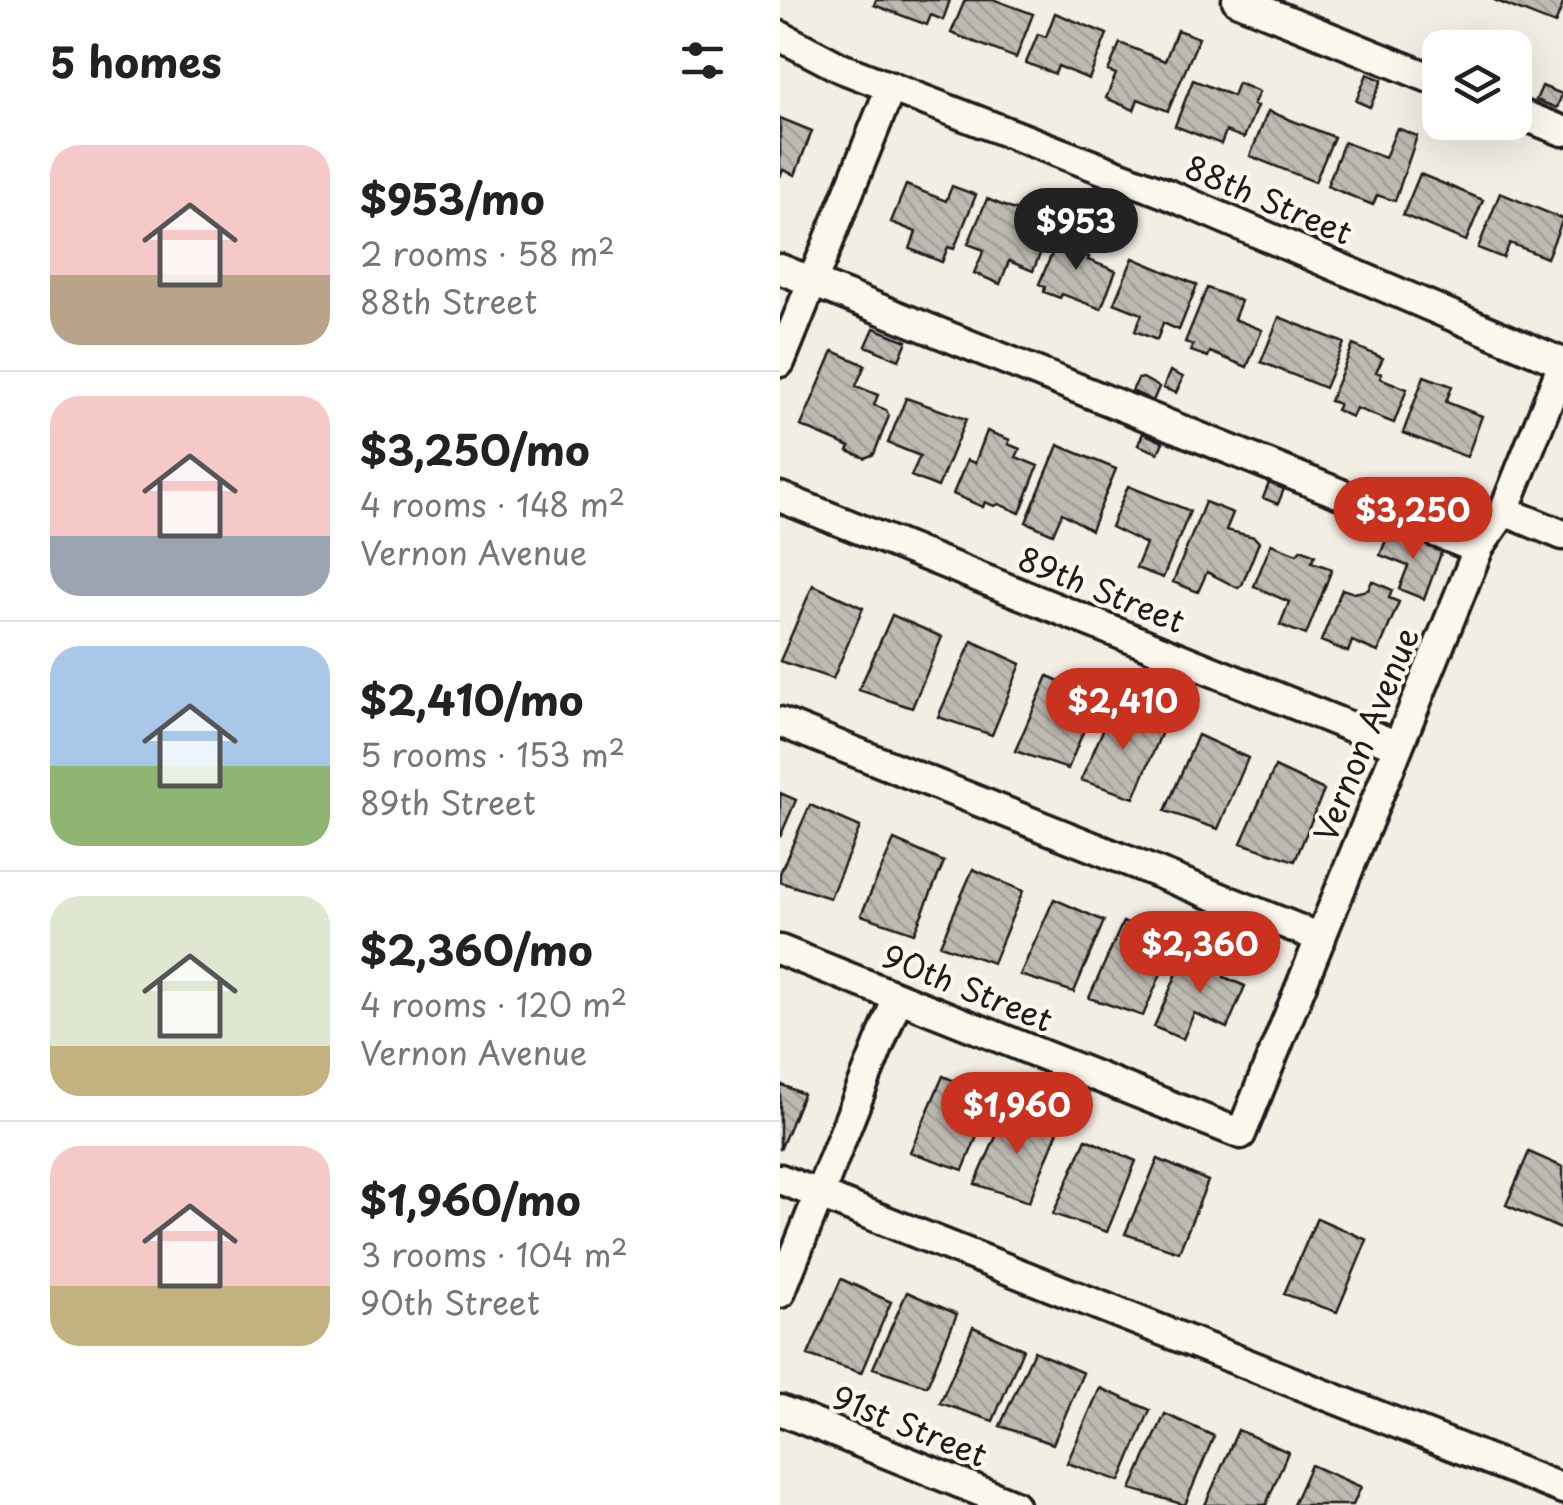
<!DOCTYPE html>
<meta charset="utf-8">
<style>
body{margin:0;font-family:"Playpen Sans",sans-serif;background:#f2f2f2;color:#222;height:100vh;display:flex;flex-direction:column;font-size:38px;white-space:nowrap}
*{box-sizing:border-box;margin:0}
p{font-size:32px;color:#767676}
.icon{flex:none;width:55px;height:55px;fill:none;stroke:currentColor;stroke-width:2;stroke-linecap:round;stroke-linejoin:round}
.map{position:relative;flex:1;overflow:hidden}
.drawer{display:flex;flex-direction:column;background:#fff;width:780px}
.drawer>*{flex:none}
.fabs{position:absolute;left:642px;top:30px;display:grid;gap:20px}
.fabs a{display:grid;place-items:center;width:110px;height:110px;border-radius:20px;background:#fff;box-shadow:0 10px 40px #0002;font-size:50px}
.price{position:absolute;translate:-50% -85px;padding:0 22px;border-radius:35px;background:#c8321e;color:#fff;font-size:32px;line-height:65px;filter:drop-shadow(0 2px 5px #0008)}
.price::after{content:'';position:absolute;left:50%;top:60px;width:30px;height:22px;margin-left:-15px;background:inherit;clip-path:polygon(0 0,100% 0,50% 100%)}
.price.active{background:#222;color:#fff}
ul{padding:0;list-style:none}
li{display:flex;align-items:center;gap:30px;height:250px;padding:0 50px}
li+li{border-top:2px solid #e0e0e0}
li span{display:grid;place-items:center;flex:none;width:280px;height:200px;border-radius:30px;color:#555}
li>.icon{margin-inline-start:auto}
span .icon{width:120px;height:120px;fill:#fffc;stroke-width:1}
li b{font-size:42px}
h2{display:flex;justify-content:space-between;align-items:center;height:120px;padding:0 50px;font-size:42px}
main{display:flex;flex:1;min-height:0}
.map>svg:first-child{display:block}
.building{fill:url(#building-back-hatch);stroke:#1c1c1c;stroke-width:2.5}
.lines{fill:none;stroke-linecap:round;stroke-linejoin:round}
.minor-casing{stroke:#1c1c1c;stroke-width:35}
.minor{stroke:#fbf7ec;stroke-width:28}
.labels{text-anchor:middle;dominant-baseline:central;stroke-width:8;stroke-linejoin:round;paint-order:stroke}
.street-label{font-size:32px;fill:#1c1c1c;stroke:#fbf7ec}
</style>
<main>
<section class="drawer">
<h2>5 homes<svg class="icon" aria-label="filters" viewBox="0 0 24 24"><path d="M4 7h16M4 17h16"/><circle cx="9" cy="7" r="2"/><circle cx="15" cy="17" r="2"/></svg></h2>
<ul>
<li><span style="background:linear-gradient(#f6c9c9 65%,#b9a48a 0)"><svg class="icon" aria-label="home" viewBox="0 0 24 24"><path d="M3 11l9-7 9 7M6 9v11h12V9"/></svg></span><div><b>$953/mo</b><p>2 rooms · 58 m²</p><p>88th Street</p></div></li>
<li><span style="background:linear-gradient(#f6c9c9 70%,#9aa5b1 0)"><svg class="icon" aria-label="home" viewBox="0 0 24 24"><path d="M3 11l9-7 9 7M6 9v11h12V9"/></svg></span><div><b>$3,250/mo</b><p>4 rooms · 148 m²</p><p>Vernon Avenue</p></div></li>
<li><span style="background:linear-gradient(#a9c7e8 60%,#8fb573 0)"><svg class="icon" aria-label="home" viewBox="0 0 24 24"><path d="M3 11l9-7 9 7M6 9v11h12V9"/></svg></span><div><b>$2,410/mo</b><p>5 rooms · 153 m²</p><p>89th Street</p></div></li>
<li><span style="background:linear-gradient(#dfe7d0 75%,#c2b280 0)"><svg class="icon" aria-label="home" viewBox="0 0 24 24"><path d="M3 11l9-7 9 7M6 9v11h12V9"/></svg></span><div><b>$2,360/mo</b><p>4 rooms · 120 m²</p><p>Vernon Avenue</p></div></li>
<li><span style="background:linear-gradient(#f6c9c9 70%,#c2b280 0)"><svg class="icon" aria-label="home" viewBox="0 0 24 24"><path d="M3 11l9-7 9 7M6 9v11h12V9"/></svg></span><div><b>$1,960/mo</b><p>3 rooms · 104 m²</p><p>90th Street</p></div></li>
</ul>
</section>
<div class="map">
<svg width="783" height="1505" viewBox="0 0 783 1505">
<defs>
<pattern id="building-back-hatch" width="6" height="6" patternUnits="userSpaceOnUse" patternTransform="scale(2.5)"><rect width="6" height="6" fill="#bdbab1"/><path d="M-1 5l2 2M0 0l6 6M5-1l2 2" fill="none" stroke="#a29f98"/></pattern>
</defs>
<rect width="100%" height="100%" fill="#f2eee4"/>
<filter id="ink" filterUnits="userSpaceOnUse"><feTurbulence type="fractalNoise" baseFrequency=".01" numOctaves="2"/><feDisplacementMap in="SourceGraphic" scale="20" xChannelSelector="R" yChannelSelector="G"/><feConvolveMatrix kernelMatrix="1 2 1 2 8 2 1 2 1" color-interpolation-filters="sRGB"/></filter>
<g filter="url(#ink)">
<path class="building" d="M 96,0 L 170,0 L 163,20 L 151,15 L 147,25 L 94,5 Z
M 185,0 L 215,0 L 253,14 L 236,58 L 171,33 Z
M 714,0 L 783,0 L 783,4 L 775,24 Z
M 275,13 L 327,34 L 309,79 L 278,66 L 275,74 L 246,63 L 258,34 L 266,37 Z
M 397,30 L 419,38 L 388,111 L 358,99 L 354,110 L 326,98 L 336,74 L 328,71 L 340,43 L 385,61 Z
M 587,74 L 602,80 L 590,107 L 576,101 Z
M 413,80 L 453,96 L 458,83 L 479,92 L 473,105 L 477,106 L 464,138 L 446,131 L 441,144 L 395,126 Z
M 762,86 L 782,94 L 777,108 L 756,100 Z
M 488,111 L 554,137 L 535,182 L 470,156 Z
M 0,118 L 32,131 L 15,175 L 3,170 L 0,177 Z
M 617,128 L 637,136 L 615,201 L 597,195 L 593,205 L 547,186 L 564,142 L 605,158 Z
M 640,174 L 703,200 L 686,241 L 623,215 Z
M 126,185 L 166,201 L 172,186 L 196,195 L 174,249 L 168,247 L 162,262 L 130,249 L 136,232 L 111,222 Z
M 720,193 L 783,219 L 767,258 L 730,243 L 723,258 L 698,248 Z
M 207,199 L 272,225 L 253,271 L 229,261 L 220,284 L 194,273 L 204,250 L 188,244 Z
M 282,230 L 309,240 L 304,255 L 309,257 L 308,260 L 336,271 L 321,309 L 282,294 L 280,298 L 264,292 L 265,286 L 259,284 Z
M 353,258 L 417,285 L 399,330 L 383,323 L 377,340 L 355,331 L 362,314 L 334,303 Z
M 427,288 L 461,301 L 454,319 L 482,330 L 467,367 L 430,352 L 428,357 L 411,351 L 413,345 L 405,342 Z
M 499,317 L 564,343 L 545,388 L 481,362 Z
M 94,328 L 127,341 L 119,360 L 86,346 Z
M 573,345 L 603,358 L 596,372 L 602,374 L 600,378 L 627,389 L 614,423 L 576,408 L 572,417 L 556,410 L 559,404 L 550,401 Z
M 53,351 L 85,365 L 76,386 L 98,395 L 94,405 L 106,410 L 109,416 L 94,454 L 85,458 L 68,451 L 70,447 L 21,426 Z
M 390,371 L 403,377 L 396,393 L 383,388 Z
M 644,376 L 672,386 L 666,402 L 702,416 L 687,457 L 623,433 Z
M 363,378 L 379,387 L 373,401 L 352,391 L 358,379 Z
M 126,398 L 186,419 L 158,487 L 131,476 L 140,456 L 108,443 Z
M 207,431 L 230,440 L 228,444 L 240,449 L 236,457 L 258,466 L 240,513 L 219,504 L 214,506 L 205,502 L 203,507 L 173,494 L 187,460 L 195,463 Z
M 363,433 L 383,442 L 378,453 L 358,445 Z
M 278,445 L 336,469 L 311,530 L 282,513 L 273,534 L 246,522 Z
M 489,483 L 504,489 L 498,504 L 483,498 Z
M 348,486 L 410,511 L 383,578 L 356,568 L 366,544 L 331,527 Z
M 425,502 L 453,513 L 446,530 L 474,537 L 479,542 L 462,585 L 458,588 L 427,572 L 418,592 L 393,582 Z
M 610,530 L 662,551 L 644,599 L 619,589 L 628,566 L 600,555 Z
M 491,544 L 517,554 L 521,549 L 535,555 L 532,562 L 552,569 L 526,635 L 500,625 L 509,602 L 474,586 Z
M 592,581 L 612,590 L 609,598 L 619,602 L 598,652 L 572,641 L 568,652 L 541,641 L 562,589 L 574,593 L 588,590 Z
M 33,585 L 83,608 L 53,679 L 0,661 Z
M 112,615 L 162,637 L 132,708 L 79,690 Z
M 192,641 L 241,664 L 212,735 L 158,717 Z
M 268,676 L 317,698 L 288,769 L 235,751 Z
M 334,705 L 384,727 L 354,798 L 301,780 Z
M 418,735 L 468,758 L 438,829 L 385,811 Z
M 495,767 L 544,790 L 515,861 L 461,843 Z
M 0,793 L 16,800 L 0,837 Z
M 30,805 L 80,827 L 50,898 L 0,882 L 0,873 Z
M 114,840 L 164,862 L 134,933 L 81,915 Z
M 193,869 L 243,891 L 213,963 L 160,945 Z
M 274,899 L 324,921 L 294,992 L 240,975 Z
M 343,922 L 393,945 L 363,1016 L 309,998 Z
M 428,951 L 451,961 L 444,977 L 465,986 L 447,1028 L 414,1013 L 403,1039 L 374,1027 L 403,959 L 421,967 Z
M 163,1076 L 213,1098 L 183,1170 L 130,1152 Z
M 0,1084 L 23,1094 L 0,1150 Z
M 228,1109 L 278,1131 L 249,1202 L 195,1184 Z
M 306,1139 L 356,1161 L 327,1232 L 273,1214 Z
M 749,1152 L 783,1167 L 783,1230 L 726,1205 Z
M 378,1159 L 428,1181 L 399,1252 L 345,1234 Z
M 537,1218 L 587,1240 L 557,1312 L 504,1294 Z
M 61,1279 L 111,1302 L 81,1373 L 28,1355 Z
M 127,1292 L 177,1314 L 147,1386 L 93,1368 Z
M 193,1327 L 243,1349 L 213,1421 L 160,1403 Z
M 254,1351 L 303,1373 L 273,1444 L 220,1426 Z
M 320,1388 L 370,1410 L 340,1481 L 287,1463 Z
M 385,1414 L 434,1436 L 405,1505 L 351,1489 Z
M 458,1430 L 508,1452 L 486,1505 L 425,1505 Z
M 531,1465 L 581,1487 L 573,1505 L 513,1505 Z"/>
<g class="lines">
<defs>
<path id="minor" d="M 457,0 L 660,82
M 0,36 L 61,68 L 387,194 L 783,363
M 735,112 L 783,131
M 0,269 L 698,549
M 0,362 L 111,87
M 0,497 L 618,746
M 724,511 L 783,535
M 0,722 L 541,938
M 0,950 L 461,1134 L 699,547 L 724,511 L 783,364
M 0,1179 L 783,1489
M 0,1293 L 118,997
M 0,1410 L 234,1505"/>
</defs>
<use href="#minor" class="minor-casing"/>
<use href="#minor" class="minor"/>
</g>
</g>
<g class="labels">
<g class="street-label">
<text transform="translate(489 199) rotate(23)">88th Street</text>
<text transform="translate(322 589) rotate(22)">89th Street</text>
<text transform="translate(585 734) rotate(-68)">Vernon Avenue</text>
<text transform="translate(188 987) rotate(22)">90th Street</text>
<text transform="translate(130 1425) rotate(22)">91st Street</text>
</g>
</g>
</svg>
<div class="fabs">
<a><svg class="icon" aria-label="layers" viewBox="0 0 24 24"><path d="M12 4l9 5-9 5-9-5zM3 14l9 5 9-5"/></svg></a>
</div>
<b class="price active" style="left:296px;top:273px">$953</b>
<b class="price" style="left:633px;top:562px">$3,250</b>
<b class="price" style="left:343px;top:753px">$2,410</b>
<b class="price" style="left:420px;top:996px">$2,360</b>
<b class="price" style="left:237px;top:1157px">$1,960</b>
</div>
</main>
